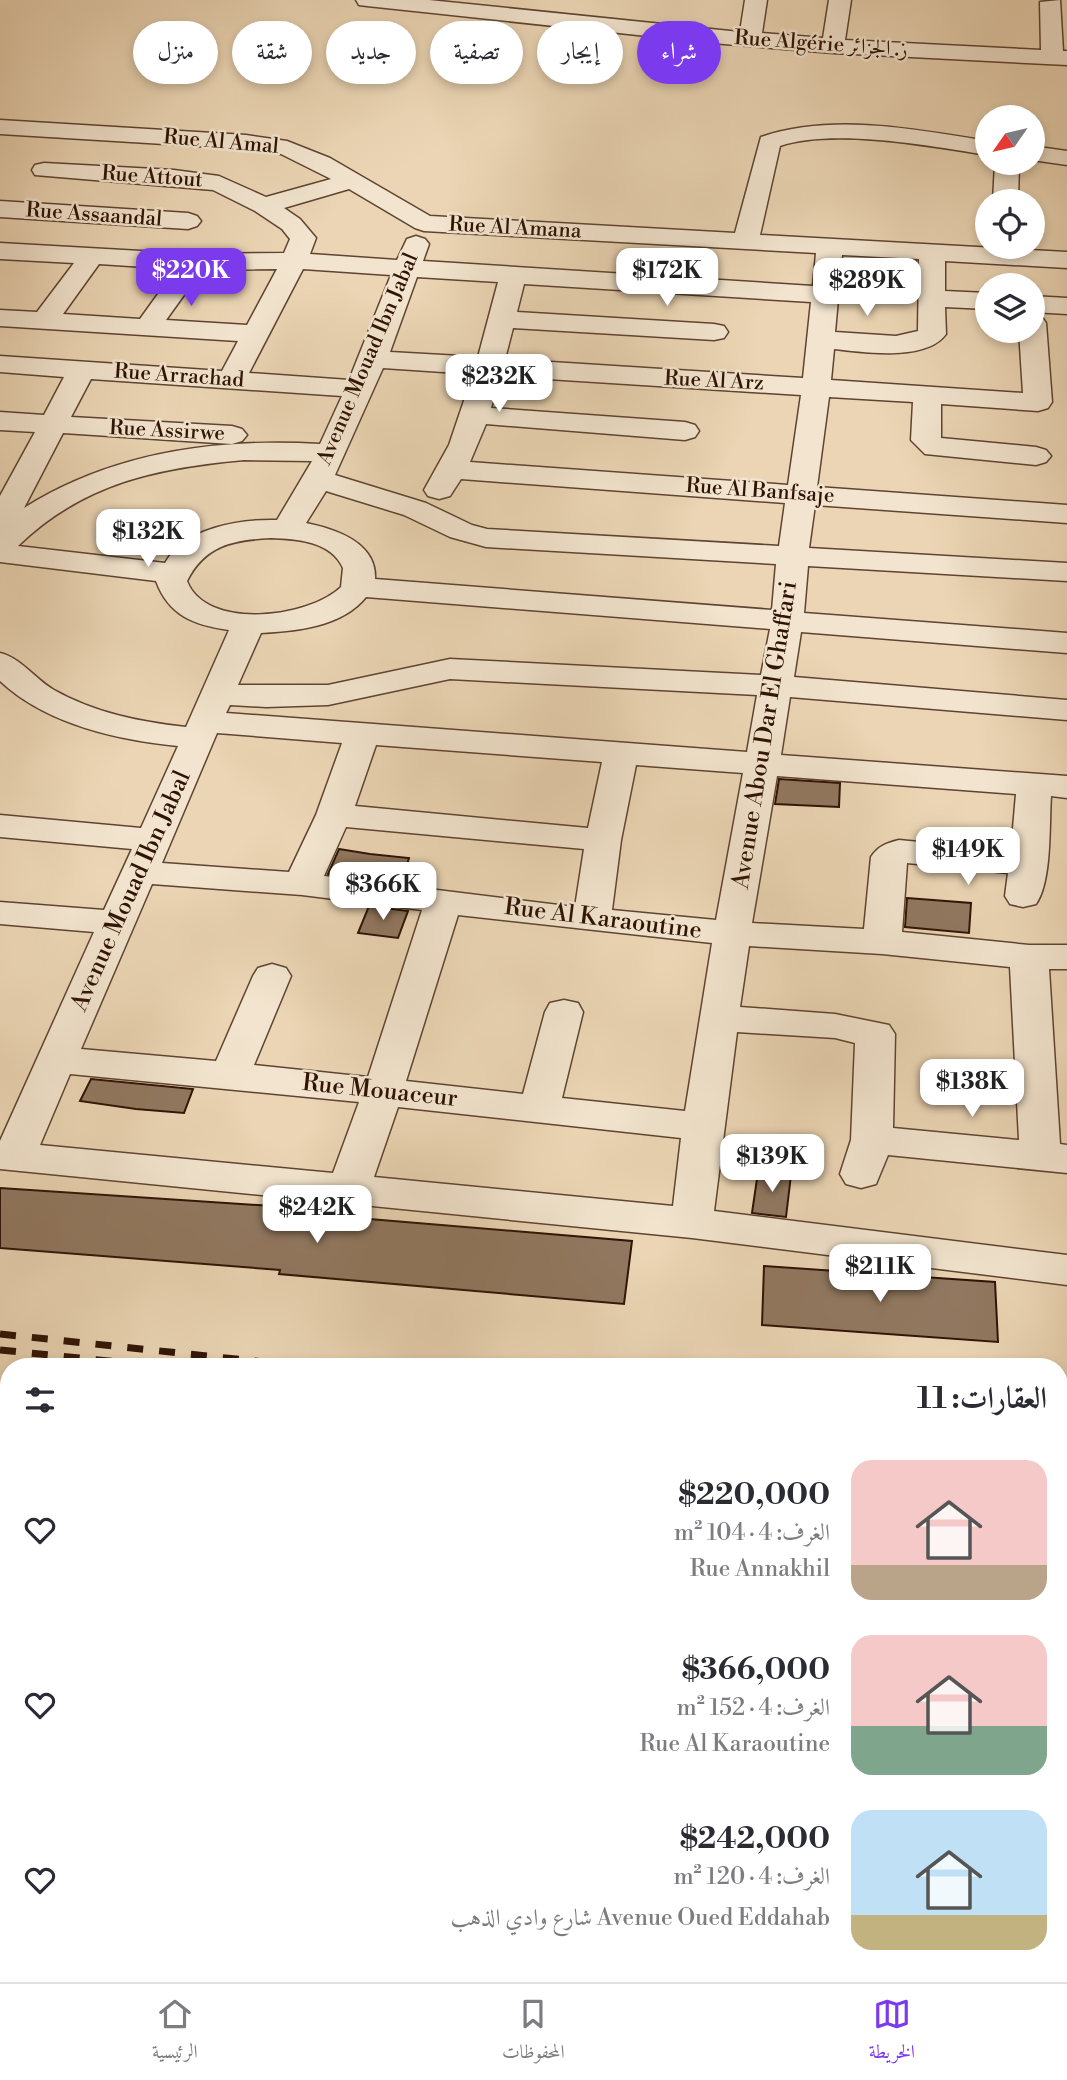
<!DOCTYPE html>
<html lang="ar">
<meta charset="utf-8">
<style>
body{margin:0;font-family:"Libre Bodoni",Amiri,serif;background:#f7f7f7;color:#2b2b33;direction:rtl;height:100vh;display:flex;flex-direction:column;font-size:26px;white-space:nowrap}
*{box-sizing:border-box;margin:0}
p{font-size:23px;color:#7c7c81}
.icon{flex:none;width:38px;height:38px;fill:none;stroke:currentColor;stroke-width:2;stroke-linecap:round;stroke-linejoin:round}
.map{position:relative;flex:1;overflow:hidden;direction:ltr}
.drawer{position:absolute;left:0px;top:1358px;width:1068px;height:625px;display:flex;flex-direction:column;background:#fff;border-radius:28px 28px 0 0;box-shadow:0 4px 10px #0003;direction:rtl}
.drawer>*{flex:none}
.top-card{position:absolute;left:21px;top:21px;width:700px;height:63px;direction:rtl;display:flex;gap:14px}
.needle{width:46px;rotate:236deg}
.buttons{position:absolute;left:975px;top:105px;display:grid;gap:14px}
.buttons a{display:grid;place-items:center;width:70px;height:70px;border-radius:50%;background:#fff;box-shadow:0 4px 10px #0003;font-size:35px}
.price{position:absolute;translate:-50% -60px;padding:0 16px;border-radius:14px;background:#fff;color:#222;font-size:23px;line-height:46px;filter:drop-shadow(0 2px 4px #0008)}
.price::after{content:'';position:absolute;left:50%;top:42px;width:21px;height:16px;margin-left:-10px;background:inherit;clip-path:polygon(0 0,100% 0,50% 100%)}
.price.on{background:#7c3aed;color:#fff}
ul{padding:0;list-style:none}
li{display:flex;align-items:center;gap:21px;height:175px;padding:0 21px}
li span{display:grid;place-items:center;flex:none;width:196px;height:140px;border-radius:21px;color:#555}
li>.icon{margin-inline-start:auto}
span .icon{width:84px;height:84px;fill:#fffc;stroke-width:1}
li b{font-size:30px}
h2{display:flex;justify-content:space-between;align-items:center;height:84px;padding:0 21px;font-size:30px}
.chip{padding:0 24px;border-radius:32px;background:#fff;box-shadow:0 4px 10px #0003;font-size:24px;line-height:63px}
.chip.on{background:#7c3aed;color:#fff}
.tabs{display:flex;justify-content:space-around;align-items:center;height:98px;border-top:2px solid #e1e1e2;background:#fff;font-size:19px;color:#7c7c81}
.tabs a{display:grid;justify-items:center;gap:4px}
.tabs .on{color:#7c3aed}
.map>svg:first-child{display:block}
.building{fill:#917860;stroke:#2f1305;stroke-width:2}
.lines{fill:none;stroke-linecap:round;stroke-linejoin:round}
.minor-casing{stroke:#5e4431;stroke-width:3}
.major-casing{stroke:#2f1305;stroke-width:3}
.minor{fill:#f2e4ce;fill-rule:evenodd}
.major{fill:#ebd5b4;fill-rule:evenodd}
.rail{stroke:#2f1305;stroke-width:7;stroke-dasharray:16 16;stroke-linecap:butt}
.labels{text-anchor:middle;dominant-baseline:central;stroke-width:5;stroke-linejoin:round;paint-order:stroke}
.far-street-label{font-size:21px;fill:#2f1305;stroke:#f2e4ce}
.street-label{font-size:24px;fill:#2f1305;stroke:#f2e4ce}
</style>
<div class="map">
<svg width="1067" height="1982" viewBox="0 0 1067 1982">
<rect width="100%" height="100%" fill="#ebd5b4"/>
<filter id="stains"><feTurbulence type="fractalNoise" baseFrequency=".00286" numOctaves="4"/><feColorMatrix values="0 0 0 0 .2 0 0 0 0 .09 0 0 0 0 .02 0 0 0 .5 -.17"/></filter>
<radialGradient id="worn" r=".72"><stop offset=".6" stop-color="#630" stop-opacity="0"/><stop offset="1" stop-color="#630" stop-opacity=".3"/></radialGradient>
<path class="building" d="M 888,260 L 916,261 L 916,290 L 884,288 Z
M 779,779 L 840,783 L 839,807 L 775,804 Z
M 339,849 L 370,854 L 409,858 L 401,883 L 328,874 Z
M 907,898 L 971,903 L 969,933 L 905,927 Z
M 369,906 L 408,911 L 398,938 L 358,933 Z
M 91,1079 L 193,1089 L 184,1113 L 136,1109 L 80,1101 Z
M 758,1172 L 791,1175 L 786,1217 L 752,1213 Z
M 0,1188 L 287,1207 L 286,1212 L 632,1241 L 624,1304 L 279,1274 L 280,1270 L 0,1248 Z
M 764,1266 L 995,1282 L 998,1342 L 762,1325 Z"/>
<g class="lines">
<defs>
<path id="minor" d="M 356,0 L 429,0 L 740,32 L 745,0 L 767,0 L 762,33 L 823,38 L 829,0 L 851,0 L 845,40 L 1041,50 L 1040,2 L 1060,0 L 1063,51 L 1067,51 L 1067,65 L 833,53 L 712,43 L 367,6 L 359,5 Z
M 0,120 L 246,135 L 287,141 L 330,158 L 430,216 L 735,233 L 761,137 C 831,113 915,129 987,141 L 987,155 C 931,146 833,128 780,146 L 760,235 L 1067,252 L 1067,268 L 945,261 L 945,291 L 987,293 L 987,309 L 945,307 L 946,334 C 926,362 863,352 834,349 L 831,380 L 1023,393 L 1019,331 L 1032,331 L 1032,315 L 1042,317 L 1046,323 L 1052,402 L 1048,408 L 1038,411 L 941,404 L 941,438 L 1036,447 L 1046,450 L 1051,456 L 1046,462 L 1036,465 L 925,454 L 911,440 L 913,402 L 829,397 L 817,487 L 1067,505 L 1067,523 L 815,505 L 809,548 L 1067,563 L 1067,581 L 808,566 L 804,613 L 1067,633 L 1067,653 L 801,632 L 794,677 L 1067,700 L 1067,720 L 790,697 L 781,755 L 1067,776 L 1067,798 L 1051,796 C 1049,825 1052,881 1036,904 L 1023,907 L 1010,904 L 1005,896 L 1008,873 L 907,863 L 902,932 L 1029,945 L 1067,945 L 1067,969 L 1049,969 L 1060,1144 L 1067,1145 L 1067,1173 L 888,1155 L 876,1184 L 861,1188 L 846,1184 L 840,1174 L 851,1140 L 855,1043 L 835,1038 L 737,1032 L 714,1211 L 1067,1255 L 1067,1285 L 692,1238 L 0,1169 L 0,1141 L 94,932 L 0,924 L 0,902 L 104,910 L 132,849 L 0,837 L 0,815 L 141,828 L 178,746 C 117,740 46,724 0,681 L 0,653 C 21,658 35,679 54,690 C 95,713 140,722 186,727 L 229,630 C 194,625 169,616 156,581 L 0,562 L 0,496 L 35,432 L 0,430 L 0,412 L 44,415 L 64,377 L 0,372 L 0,356 L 222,371 L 238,341 L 0,326 L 0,310 L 37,312 L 74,263 L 0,259 L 0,243 L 194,254 L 284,253 L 290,239 L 282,229 L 255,211 L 213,190 L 35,175 L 32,170 L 35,165 L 44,163 L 174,170 L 219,176 L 266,197 L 331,179 L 281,154 L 246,149 L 0,134 ZM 349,189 L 415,228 L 424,231 L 816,253 L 813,286 L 423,261 L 429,244 L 425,239 L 416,236 L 407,239 L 397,260 L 310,254 L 316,238 L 300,219 L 284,208 ZM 842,255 L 919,259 L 918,331 L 896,336 L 835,332 ZM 99,264 L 176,269 L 140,319 L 63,314 ZM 277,269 L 247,325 L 166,320 L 202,270 ZM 303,269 L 391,275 L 349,380 L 249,373 ZM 417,277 L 498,282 L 478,357 L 390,352 ZM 524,284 L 811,302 L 803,378 L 505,359 L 513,328 L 714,340 L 724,338 L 728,332 L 724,326 L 714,324 L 517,312 ZM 383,368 L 473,374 L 449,445 L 424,490 L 428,496 L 439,499 L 450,496 L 461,479 L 785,503 L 779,546 L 487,529 L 472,525 L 426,503 L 335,475 ZM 500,376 L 801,395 L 788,485 L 470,462 L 486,424 L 685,440 L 695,437 L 699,431 L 695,425 L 685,422 L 491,408 ZM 91,379 L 342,396 L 320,444 C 216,438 113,452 24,508 L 63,433 L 232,444 L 242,441 L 247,435 L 242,429 L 232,426 L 71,417 ZM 244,460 L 312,461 L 277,520 C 239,519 185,528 165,563 L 18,546 C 83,483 157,468 244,460 ZM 326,491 L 404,515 L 450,537 L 486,547 L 776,564 L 772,610 L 375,579 C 377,542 335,529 306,523 ZM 271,538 C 297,539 331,541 343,568 L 341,587 C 309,618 206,631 187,581 C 205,545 233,540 271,538 ZM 366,597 L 770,629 L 761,675 L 450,659 L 328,685 L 238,685 L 261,633 C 296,631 342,627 366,597 ZM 450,679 L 757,695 L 747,752 L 226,713 L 230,705 L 266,707 L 328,705 ZM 217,733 L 342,743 L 316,815 L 289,872 L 162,863 ZM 376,745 L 602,762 L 588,828 L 355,806 ZM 636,765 L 743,773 L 716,920 L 612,910 L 621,840 ZM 777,776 L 1016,794 L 1011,851 L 899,840 C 887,843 878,846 871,857 L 864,929 L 752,923 ZM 346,827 L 584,849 L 575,907 L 324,876 ZM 152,884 L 302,895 L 422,910 L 368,1077 L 254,1065 L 291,976 L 286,968 L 272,964 L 258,968 L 253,976 L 216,1061 L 81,1049 ZM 458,915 L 712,943 L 685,1111 L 562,1098 L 583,1012 L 578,1003 L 564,1000 L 550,1003 L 545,1012 L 523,1094 L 406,1081 ZM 749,946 L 882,954 L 1010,967 L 1019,1140 L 893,1128 L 895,1034 L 889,1025 L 835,1014 L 740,1007 ZM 70,1074 L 359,1102 L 333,1173 L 40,1145 ZM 398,1107 L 681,1138 L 673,1206 L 374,1177 Z
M 1032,146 L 1067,151 L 1067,165 L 1032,160 Z
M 995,163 L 1019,163 L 1018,201 L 993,201 Z
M 0,201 L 188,213 L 197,216 L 201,221 L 197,226 L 188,229 L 0,217 Z
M 1032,296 L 1067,298 L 1067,314 L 1032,312 Z"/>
<path id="major" d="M 0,1791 L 9,1793 L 9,1839 L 0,1837 Z
M 0,1844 L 9,1846 L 9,1892 L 0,1890 Z
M 532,1974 L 626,1974 L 630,1982 L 536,1982 Z
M 806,1974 L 900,1974 L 904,1982 L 810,1982 Z"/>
</defs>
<use href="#minor" class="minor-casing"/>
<use href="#major" class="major-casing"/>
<use href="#minor" class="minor"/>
<use href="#major" class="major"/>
<path class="rail" d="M 0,1334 L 311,1367
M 0,1350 L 169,1367
M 1059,1446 L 1067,1447
M 1059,1461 L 1067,1462"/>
</g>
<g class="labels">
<g class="far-street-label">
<text transform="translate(821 44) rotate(4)">Rue Algérie ز. الجزائر</text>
<text transform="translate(221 142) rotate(5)">Rue Al Amal</text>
<text transform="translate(152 177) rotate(4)">Rue Attout</text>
<text transform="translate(94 215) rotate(4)">Rue Assaandal</text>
<text transform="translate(515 228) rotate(3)">Rue Al Amana</text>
<text transform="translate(368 359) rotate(-67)">Avenue Mouad Ibn Jabal</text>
<text transform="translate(179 376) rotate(4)">Rue Arrachad</text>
<text transform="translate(714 381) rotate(3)">Rue Al Arz</text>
<text transform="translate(167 431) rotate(3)">Rue Assirwe</text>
<text transform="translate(760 491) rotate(4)">Rue Al Banfsaje</text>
</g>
<g class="street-label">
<text transform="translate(765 735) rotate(-81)">Avenue Abou Dar El Ghaffari</text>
<text transform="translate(131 891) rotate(-66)">Avenue Mouad Ibn Jabal</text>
<text transform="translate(603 919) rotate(7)">Rue Al Karaoutine</text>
<text transform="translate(380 1091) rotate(6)">Rue Mouaceur</text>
</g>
</g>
<rect width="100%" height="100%" filter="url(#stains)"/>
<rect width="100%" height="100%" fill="url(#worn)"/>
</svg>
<div class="buttons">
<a><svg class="needle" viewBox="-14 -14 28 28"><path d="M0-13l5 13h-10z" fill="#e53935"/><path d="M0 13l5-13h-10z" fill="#7c7c81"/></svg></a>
<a><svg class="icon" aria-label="locate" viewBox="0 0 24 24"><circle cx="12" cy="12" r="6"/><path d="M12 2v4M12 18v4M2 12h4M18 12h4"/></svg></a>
<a><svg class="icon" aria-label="layers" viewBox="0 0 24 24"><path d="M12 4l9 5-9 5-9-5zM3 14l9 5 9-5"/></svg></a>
</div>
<b class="price on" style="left:191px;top:308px">$220K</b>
<b class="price" style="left:667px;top:308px">$172K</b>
<b class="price" style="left:867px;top:318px">$289K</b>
<b class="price" style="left:499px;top:414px">$232K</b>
<b class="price" style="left:148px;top:569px">$132K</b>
<b class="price" style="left:968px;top:887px">$149K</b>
<b class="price" style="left:383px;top:922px">$366K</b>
<b class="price" style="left:972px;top:1119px">$138K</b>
<b class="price" style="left:772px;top:1194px">$139K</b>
<b class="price" style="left:317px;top:1245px">$242K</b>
<b class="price" style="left:880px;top:1304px">$211K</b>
<div class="top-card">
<a class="chip on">شراء</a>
<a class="chip">إيجار</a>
<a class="chip">تصفية</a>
<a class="chip">جديد</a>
<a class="chip">شقة</a>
<a class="chip">منزل</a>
</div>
<section class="drawer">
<h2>العقارات: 11<svg class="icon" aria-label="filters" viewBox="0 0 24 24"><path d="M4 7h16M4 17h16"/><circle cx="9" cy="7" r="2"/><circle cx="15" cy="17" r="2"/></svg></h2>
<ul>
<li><span style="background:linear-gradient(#f6c9c9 75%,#b9a48a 0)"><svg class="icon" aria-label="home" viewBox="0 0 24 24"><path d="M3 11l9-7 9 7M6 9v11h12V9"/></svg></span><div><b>$220,000</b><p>الغرف: 4 · 104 m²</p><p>Rue Annakhil</p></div><svg class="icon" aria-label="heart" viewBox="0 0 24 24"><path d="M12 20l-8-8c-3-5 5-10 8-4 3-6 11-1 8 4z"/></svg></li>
<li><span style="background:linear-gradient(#f6c9c9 65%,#7fa58c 0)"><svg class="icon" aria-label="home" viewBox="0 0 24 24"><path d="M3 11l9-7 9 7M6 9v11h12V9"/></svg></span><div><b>$366,000</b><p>الغرف: 4 · 152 m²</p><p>Rue Al Karaoutine</p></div><svg class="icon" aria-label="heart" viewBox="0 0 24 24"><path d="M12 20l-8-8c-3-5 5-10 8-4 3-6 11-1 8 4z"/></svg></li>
<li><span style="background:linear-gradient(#bfe0f5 75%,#c2b280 0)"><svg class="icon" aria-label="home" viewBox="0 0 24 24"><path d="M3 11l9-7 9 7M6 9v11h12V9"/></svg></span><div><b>$242,000</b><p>الغرف: 4 · 120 m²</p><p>Avenue Oued Eddahab شارع وادي الذهب</p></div><svg class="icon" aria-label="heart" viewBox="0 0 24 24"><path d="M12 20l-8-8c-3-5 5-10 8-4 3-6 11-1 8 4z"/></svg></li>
</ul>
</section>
</div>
<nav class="tabs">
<a class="on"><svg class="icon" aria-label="map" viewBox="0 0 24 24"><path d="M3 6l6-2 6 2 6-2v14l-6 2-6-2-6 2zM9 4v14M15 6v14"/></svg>الخريطة</a>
<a><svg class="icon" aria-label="saved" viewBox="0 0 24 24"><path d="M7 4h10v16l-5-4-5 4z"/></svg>المحفوظات</a>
<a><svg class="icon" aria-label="home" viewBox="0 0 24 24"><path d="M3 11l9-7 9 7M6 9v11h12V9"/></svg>الرئيسية</a>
</nav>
